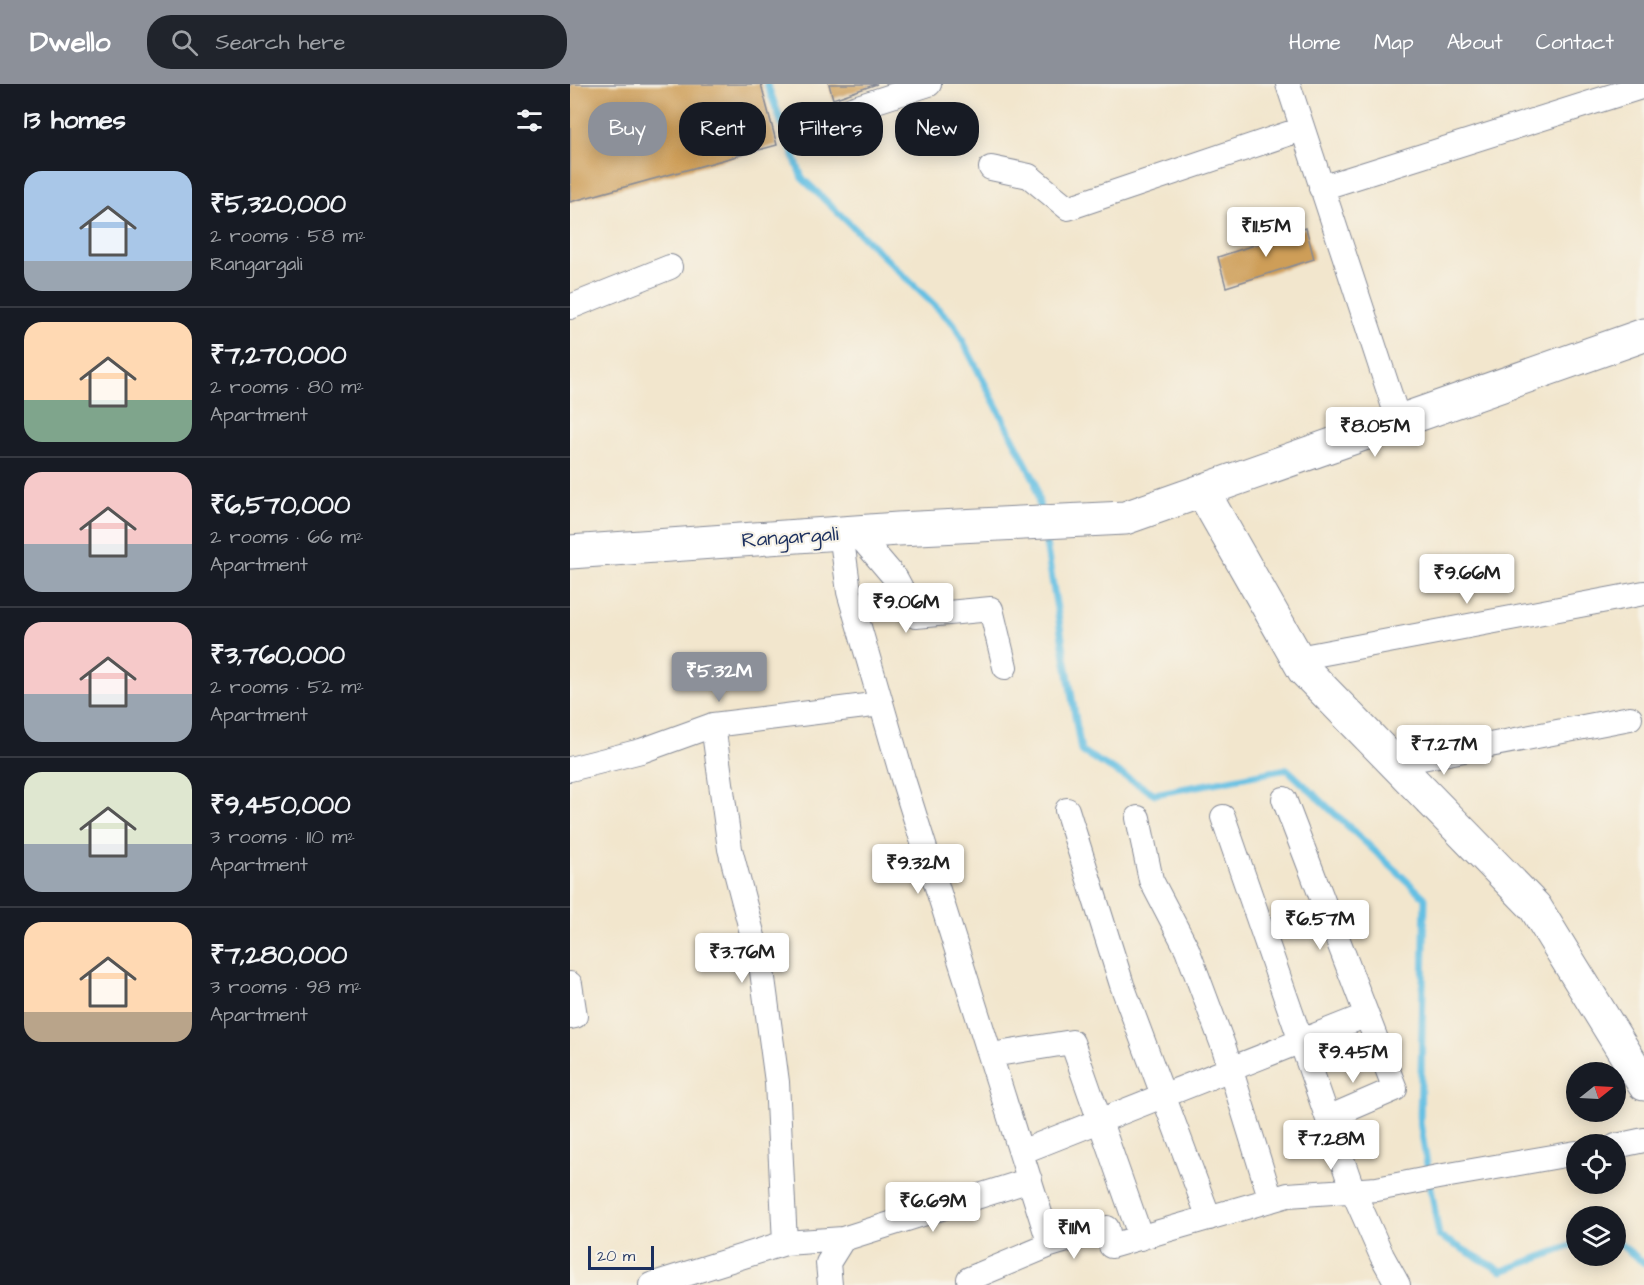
<!DOCTYPE html>
<meta charset="utf-8">
<style>
body{margin:0;font-family:"Architects Daughter",sans-serif;background:#20242c;color:#f1f3f6;height:100vh;display:flex;flex-direction:column;font-size:22px;white-space:nowrap}
*{box-sizing:border-box;margin:0}
p{font-size:20px;color:#9ea1a6}
.icon{flex:none;width:33px;height:33px;fill:none;stroke:currentColor;stroke-width:2;stroke-linecap:round;stroke-linejoin:round}
.map{position:relative;flex:1;overflow:hidden}
.drawer{display:flex;flex-direction:column;background:#171b24;width:570px}
.drawer>*{flex:none}
.top-card{position:absolute;left:18px;top:18px;width:570px;height:54px;display:flex;gap:12px}
.needle{width:39px;rotate:72deg}
.fabs{position:absolute;left:996px;top:978px;display:grid;gap:12px}
.fabs a{display:grid;place-items:center;width:60px;height:60px;border-radius:50%;background:#171b24;box-shadow:0 3px 15px #0003;font-size:30px}
.scale{position:absolute;left:18px;bottom:15px;width:66px;box-sizing:border-box;padding-left:6px;border:3px solid #1b2f5e;border-top:0;font-size:16px;line-height:21px;white-space:nowrap;color:#1b2f5e;-webkit-text-stroke:4px #f7f3e8;paint-order:stroke}
.price{position:absolute;translate:-50% -51px;padding:0 14px;border-radius:6px;background:#fff;color:#222;font-size:20px;line-height:39px;filter:drop-shadow(0 2px 3px #0008)}
.price::after{content:'';position:absolute;left:50%;top:36px;width:18px;height:14px;margin-left:-9px;background:inherit;clip-path:polygon(0 0,100% 0,50% 100%)}
.price.selected{background:#8c9099;color:#fff}
ul{padding:0;list-style:none}
li{display:flex;align-items:center;gap:18px;height:150px;padding:0 24px}
li+li{border-top:2px solid #363941}
li span{display:grid;place-items:center;flex:none;width:168px;height:120px;border-radius:18px;color:#555}
li>.icon{margin-inline-start:auto}
span .icon{width:72px;height:72px;fill:#fffc;stroke-width:1}
li b{font-size:26px}
h2{display:flex;justify-content:space-between;align-items:center;height:72px;padding:0 24px;font-size:26px}
.tag{padding:0 21px;border-radius:24px;background:#171b24;box-shadow:0 3px 15px #0003;font-size:21px;line-height:54px}
.tag.selected{background:#8c9099;color:#fff}
header{display:flex;align-items:center;gap:36px;box-sizing:border-box;height:84px;padding:0 30px;background:#8c9099;color:#fff}
header strong{font-size:28px}
nav{display:flex;gap:33px;margin-inline-start:auto;font-size:21px}
.search{width:420px;height:54px;background:#20242c;display:flex;align-items:center;gap:15px;box-sizing:border-box;padding:0 21px;border-radius:24px;color:#9ea1a6;font-size:22px}
main{display:flex;flex:1;min-height:0}
.map>svg:first-child{display:block}
.lines{fill:none;stroke-linecap:round;stroke-linejoin:round}
.stream{stroke:#65c0e3;stroke-width:7}
.building{fill:#ce9e59}
.street-casing{stroke:#868a96;stroke-width:26}
.secondary-casing{stroke:#868a96;stroke-width:35}
.street{stroke:#fff;stroke-width:24}
.secondary{stroke:#fff;stroke-width:33}
.labels{text-anchor:middle;dominant-baseline:central;stroke-width:4.5;stroke-linejoin:round;paint-order:stroke}
.street-label{font-size:21px;fill:#1b2f5e;stroke:#f7f3e8}
</style>
<header>
<strong>Dwello</strong>
<div class="search"><svg class="icon" aria-label="search" viewBox="0 0 24 24"><circle cx="10" cy="10" r="6"/><path d="M15 15l6 6"/></svg>Search here</div>
<nav><a>Home</a><a>Map</a><a>About</a><a>Contact</a></nav>
</header>
<main>
<section class="drawer">
<h2>13 homes<svg class="icon" aria-label="filters" viewBox="0 0 24 24"><path d="M4 7h16M4 17h16"/><circle cx="9" cy="7" r="2"/><circle cx="15" cy="17" r="2"/></svg></h2>
<ul>
<li><span style="background:linear-gradient(#a9c7e8 75%,#9aa5b1 0)"><svg class="icon" aria-label="home" viewBox="0 0 24 24"><path d="M3 11l9-7 9 7M6 9v11h12V9"/></svg></span><div><b>₹5,320,000</b><p>2 rooms · 58 m²</p><p>Rangargali</p></div></li>
<li><span style="background:linear-gradient(#ffd9b3 65%,#7fa58c 0)"><svg class="icon" aria-label="home" viewBox="0 0 24 24"><path d="M3 11l9-7 9 7M6 9v11h12V9"/></svg></span><div><b>₹7,270,000</b><p>2 rooms · 80 m²</p><p>Apartment</p></div></li>
<li><span style="background:linear-gradient(#f6c9c9 60%,#9aa5b1 0)"><svg class="icon" aria-label="home" viewBox="0 0 24 24"><path d="M3 11l9-7 9 7M6 9v11h12V9"/></svg></span><div><b>₹6,570,000</b><p>2 rooms · 66 m²</p><p>Apartment</p></div></li>
<li><span style="background:linear-gradient(#f6c9c9 60%,#9aa5b1 0)"><svg class="icon" aria-label="home" viewBox="0 0 24 24"><path d="M3 11l9-7 9 7M6 9v11h12V9"/></svg></span><div><b>₹3,760,000</b><p>2 rooms · 52 m²</p><p>Apartment</p></div></li>
<li><span style="background:linear-gradient(#dfe7d0 60%,#9aa5b1 0)"><svg class="icon" aria-label="home" viewBox="0 0 24 24"><path d="M3 11l9-7 9 7M6 9v11h12V9"/></svg></span><div><b>₹9,450,000</b><p>3 rooms · 110 m²</p><p>Apartment</p></div></li>
<li><span style="background:linear-gradient(#ffd9b3 75%,#b9a48a 0)"><svg class="icon" aria-label="home" viewBox="0 0 24 24"><path d="M3 11l9-7 9 7M6 9v11h12V9"/></svg></span><div><b>₹7,280,000</b><p>3 rooms · 98 m²</p><p>Apartment</p></div></li>
</ul>
</section>
<div class="map">
<svg width="1074" height="1201" viewBox="0 0 1074 1201">
<rect width="100%" height="100%" fill="#f7f3e8"/>
<filter id="ink" filterUnits="userSpaceOnUse"><feTurbulence type="fractalNoise" baseFrequency=".0167" numOctaves="2"/><feDisplacementMap in="SourceGraphic" scale="12" xChannelSelector="R" yChannelSelector="G"/><feConvolveMatrix kernelMatrix="1 2 1 2 8 2 1 2 1" color-interpolation-filters="sRGB"/></filter>
<filter id="wash" filterUnits="userSpaceOnUse"><feTurbulence type="fractalNoise" baseFrequency=".008" numOctaves="4" result="noise"/><feDisplacementMap in="SourceGraphic" scale="24" xChannelSelector="R" yChannelSelector="G"/><feGaussianBlur stdDeviation="1.35" result="paint"/><feColorMatrix in="noise" values="0 0 0 0 0 0 0 0 0 0 0 0 0 0 0 0 0 1.4 0 .05"/><feComposite in="paint" operator="in"/></filter>
<g filter="url(#wash)">
<rect width="100%" height="100%" fill="#f2e6cd"/>
<g class="lines">
<path class="stream" d="M 197,0 L 232,94 L 384,240 L 465,397 L 471,431
M 474,448 L 511,667 L 585,710 L 717,685 L 855,814 L 850,1038 L 869,1152 L 932,1187 L 1006,1160
M 1046,1157 L 1074,1179"/>
</g>
<g id="blocks">
<path class="building" d="M 0,0 L 191,0 L 207,61 L 0,118 Z
M 259,0 L 307,0 L 263,15 Z
M 736,144 L 744,175 L 656,203 L 648,173 Z"/>
</g>
</g>
<g filter="url(#ink)">
<use href="#blocks" fill-opacity="0" stroke="#868a96" stroke-width="1.5"/>
<g class="lines">
<defs>
<path id="street" d="M 718,0 L 829,338
M 229,42 L 359,0
M 421,84 L 459,92 L 498,124 L 732,45
M 751,104 L 1074,2
M 0,223 L 100,183
M 286,448 L 326,495 L 346,532 L 421,525 L 435,583
M 271,449 L 279,508 L 333,695 L 480,1161
M 728,574 L 1074,509
M 143,641 L 160,765 L 192,887 L 207,998 L 215,1159
M 826,679 L 1060,634
M 0,685 L 71,667 L 143,641 L 311,620
M 714,715 L 825,1005 L 758,1034
M 497,726 L 552,901 L 639,1134
M 653,733 L 783,1107 L 812,1172 L 828,1201
M 568,734 L 581,796 L 617,865 L 654,964 L 701,1116
M 0,900 L 5,932 L 0,933
M 421,971 L 502,958 L 571,1154
M 1046,1062 L 1074,1056
M 451,1068 L 797,931
M 399,1195 L 480,1161 L 537,1144 L 541,1162 L 718,1111 L 807,1105 L 868,1093 L 1006,1069
M 81,1201 L 215,1159 L 273,1155
M 260,1201 L 258,1179 L 273,1155 L 460,1096"/>
<path id="secondary" d="M 633,408 L 734,586 L 965,823 L 1074,1000
M 0,468 L 328,445 L 555,434 L 1074,251"/>
</defs>
<use href="#street" class="street-casing"/>
<use href="#secondary" class="secondary-casing"/>
<use href="#street" class="street"/>
<use href="#secondary" class="secondary"/>
</g>
</g>
<g class="labels">
<g class="street-label">
<text transform="translate(220 453) rotate(-4)">Rangargali</text>
</g>
</g>
</svg>
<div class="fabs">
<a><svg class="needle" viewBox="-14 -14 28 28"><path d="M0-13l5 13h-10z" fill="#e53935"/><path d="M0 13l5-13h-10z" fill="#9ea1a6"/></svg></a>
<a><svg class="icon" aria-label="locate" viewBox="0 0 24 24"><circle cx="12" cy="12" r="6"/><path d="M12 2v4M12 18v4M2 12h4M18 12h4"/></svg></a>
<a><svg class="icon" aria-label="layers" viewBox="0 0 24 24"><path d="M12 4l9 5-9 5-9-5zM3 14l9 5 9-5"/></svg></a>
</div>
<div class="scale">20 m</div>
<b class="price" style="left:696px;top:174px">₹11.5M</b>
<b class="price" style="left:805px;top:374px">₹8.05M</b>
<b class="price" style="left:897px;top:521px">₹9.66M</b>
<b class="price" style="left:336px;top:550px">₹9.06M</b>
<b class="price selected" style="left:149px;top:619px">₹5.32M</b>
<b class="price" style="left:874px;top:692px">₹7.27M</b>
<b class="price" style="left:348px;top:811px">₹9.32M</b>
<b class="price" style="left:750px;top:867px">₹6.57M</b>
<b class="price" style="left:172px;top:900px">₹3.76M</b>
<b class="price" style="left:783px;top:1000px">₹9.45M</b>
<b class="price" style="left:761px;top:1087px">₹7.28M</b>
<b class="price" style="left:363px;top:1149px">₹6.69M</b>
<b class="price" style="left:504px;top:1176px">₹11M</b>
<div class="top-card">
<a class="tag selected">Buy</a>
<a class="tag">Rent</a>
<a class="tag">Filters</a>
<a class="tag">New</a>
</div>
</div>
</main>
